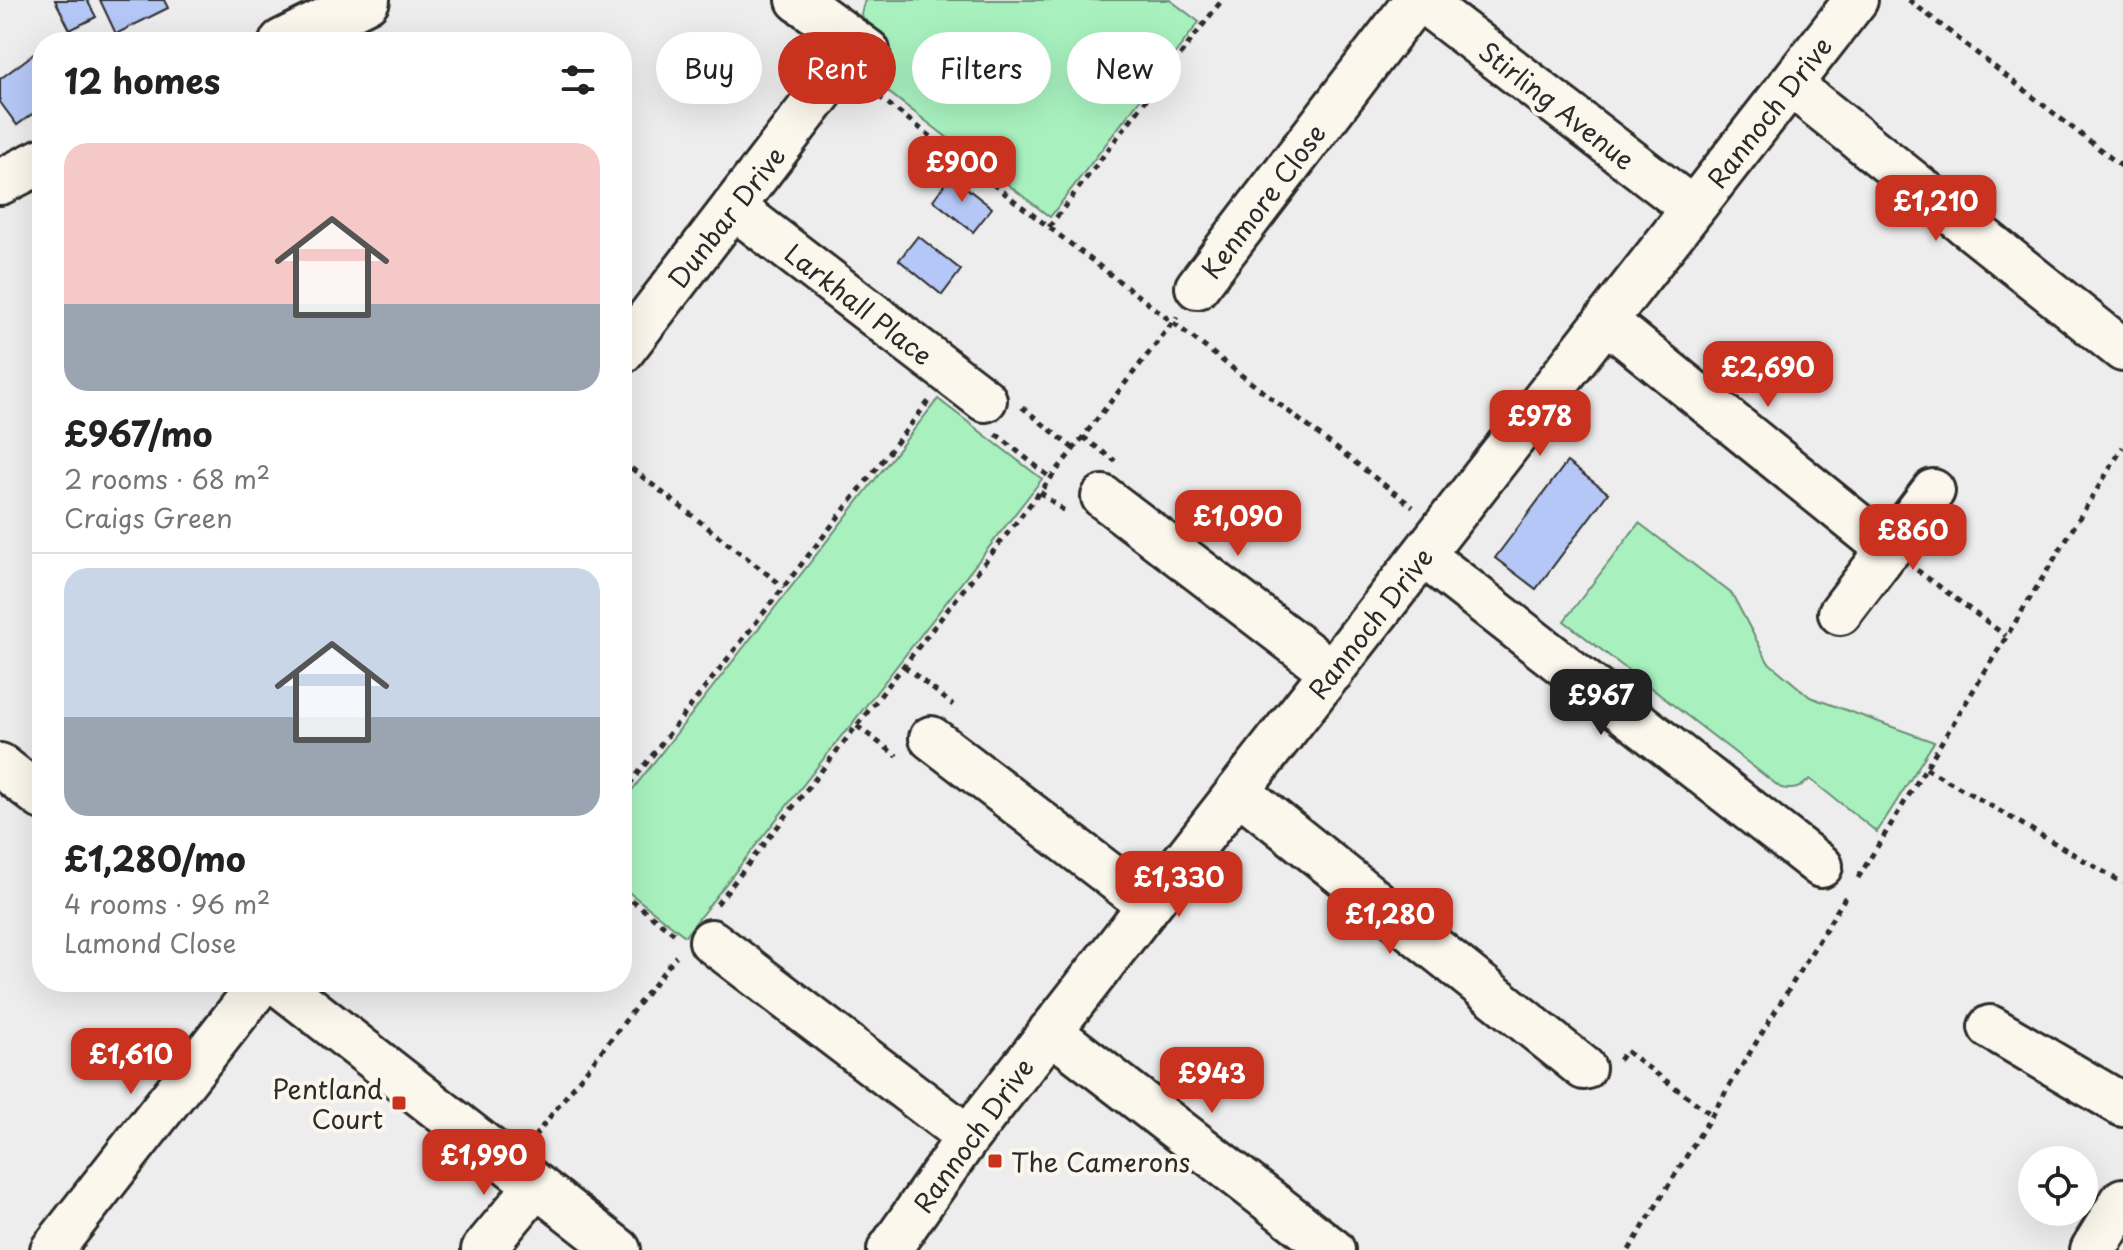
<!DOCTYPE html>
<meta charset="utf-8">
<style>
body{margin:0;font-family:"Playpen Sans",sans-serif;background:#f2f2f2;color:#222;height:100vh;display:flex;flex-direction:column;font-size:30px;white-space:nowrap}
*{box-sizing:border-box;margin:0}
p{font-size:26px;color:#767676}
.icon{flex:none;width:44px;height:44px;fill:none;stroke:currentColor;stroke-width:2;stroke-linecap:round;stroke-linejoin:round}
.map{position:relative;flex:1;overflow:hidden}
.details{position:absolute;left:32px;top:32px;width:600px;height:960px;display:flex;flex-direction:column;background:#fff;border-radius:32px;box-shadow:0 8px 32px #0002}
.details>*{flex:none}
.banner{position:absolute;left:656px;top:32px;width:760px;height:72px;display:flex;gap:16px}
.controls{position:absolute;left:2018px;top:1146px;display:grid;gap:16px}
.controls a{display:grid;place-items:center;width:80px;height:80px;border-radius:50%;background:#fff;box-shadow:0 8px 32px #0002;font-size:40px}
.price{position:absolute;translate:-50% -68px;padding:0 18px;border-radius:16px;background:#c8321e;color:#fff;font-size:26px;line-height:52px;filter:drop-shadow(0 2px 4px #0008)}
.price::after{content:'';position:absolute;left:50%;top:48px;width:24px;height:18px;margin-left:-12px;background:inherit;clip-path:polygon(0 0,100% 0,50% 100%)}
.price.on{background:#222;color:#fff}
ul{padding:0;list-style:none}
li{display:grid;align-content:center;gap:16px;height:424px;padding:0 32px}
li+li{border-top:2px solid #e0e0e0}
li span{display:grid;place-items:center;height:248px;border-radius:24px;color:#555}
li>.icon{margin-inline-start:auto}
span .icon{width:144px;height:144px;fill:#fffc;stroke-width:1}
li b{font-size:34px}
h2{display:flex;justify-content:space-between;align-items:center;height:96px;padding:0 32px;font-size:34px}
.tag{padding:0 28px;border-radius:36px;background:#fff;box-shadow:0 8px 32px #0002;font-size:28px;line-height:72px}
.tag.on{background:#c8321e;color:#fff}
.map>svg:first-child{display:block}
.green{fill:#a8f1bf;stroke:#6a8e75;stroke-width:2}
.building{fill:#b5c7f6;stroke:#2b2b2b;stroke-width:2}
.lines{fill:none;stroke-linecap:round;stroke-linejoin:round}
.street-casing{stroke:#2b2b2b;stroke-width:48}
.secondary-casing{stroke:#2b2b2b;stroke-width:50}
.highway-casing{stroke:#2b2b2b;stroke-width:50}
.path{stroke:#2b2b2b;stroke-width:5;stroke-dasharray:6 6;stroke-linecap:butt}
.street{stroke:#fbf7ec;stroke-width:42}
.secondary{stroke:#fbf7ec;stroke-width:44}
.highway{stroke:#fbf7ec;stroke-width:44}
.poi-dot{fill:#c8321e;stroke:#fbf7ec;stroke-width:3}
.labels{text-anchor:middle;dominant-baseline:central;stroke-width:8;stroke-linejoin:round;paint-order:stroke}
.street-label{font-size:26px;fill:#2b2b2b;stroke:#fbf7ec}
.poi-label{font-size:26px;fill:#2b2b2b;stroke:#fbf7ec;text-anchor:end}
</style>
<div class="map">
<svg width="2123" height="1250" viewBox="0 0 2123 1250">
<rect width="100%" height="100%" fill="#ededee"/>
<filter id="ink" filterUnits="userSpaceOnUse"><feTurbulence type="fractalNoise" baseFrequency=".0125" numOctaves="2"/><feDisplacementMap in="SourceGraphic" scale="16" xChannelSelector="R" yChannelSelector="G"/><feConvolveMatrix kernelMatrix="1 2 1 2 8 2 1 2 1" color-interpolation-filters="sRGB"/></filter>
<g filter="url(#ink)">
<path class="green" d="M 865,0 L 1170,0 L 1199,22 L 1050,217 L 865,74 L 888,42 L 870,29 L 861,14 Z
M 938,399 L 1042,479 L 854,721 L 851,727 L 843,734 L 685,936 L 622,887 L 622,803 Z
M 1639,523 L 1732,594 L 1768,662 L 1810,697 L 1934,742 L 1877,832 L 1810,779 C 1800,788 1795,791 1781,788 L 1564,621 Z"/>
<path class="building" d="M 55,0 L 87,0 L 96,17 L 70,30 Z
M 100,0 L 164,0 L 168,8 L 116,34 Z
M 61,32 L 68,42 L 47,42 Z
M 39,50 L 42,53 L 42,107 L 17,125 L 0,102 L 0,79 Z
M 951,176 L 992,208 L 973,232 L 933,200 Z
M 918,236 L 961,270 L 942,295 L 899,260 Z
M 1567,462 L 1608,493 L 1536,589 L 1495,558 Z"/>
<g class="lines">
<defs>
<path id="street" d="M 798,0 L 868,51
M 1421,0 L 1693,209
M 1790,84 L 2123,350
M 733,207 L 985,400
M 1197,287 L 1416,0
M 1606,321 L 1889,550
M 622,352 L 830,81
M 1103,497 L 1332,672
M 1423,555 L 1821,866
M 1840,613 L 1933,491
M 931,738 L 1149,905
M 0,765 L 42,798
M 1238,791 L 1584,1068
M 711,941 L 968,1137
M 276,982 L 619,1250
M 1990,1027 L 2123,1105
M 1050,1031 L 1333,1250
M 52,1250 L 262,982
M 483,1250 L 536,1186
M 889,1250 L 968,1137 L 1856,0"/>
<path id="secondary" d="M 282,42 L 367,0
M 0,182 L 42,161"/>
<path id="highway" d="M 2093,1250 L 2123,1201"/>
</defs>
<use href="#street" class="street-casing"/>
<use href="#secondary" class="secondary-casing"/>
<use href="#highway" class="highway-casing"/>
<path class="path" d="M 1909,0 L 2120,165 L 2123,161
M 869,89 L 1413,507
M 1049,227 L 1222,0
M 1022,407 L 1074,449
M 996,434 L 1051,478
M 1083,437 L 1115,461
M 622,461 L 784,587
M 1040,492 L 1068,514
M 1917,570 L 2006,636
M 904,666 L 953,705
M 857,726 L 897,756
M 1926,768 L 2123,883
M 622,794 L 929,401
M 1858,878 L 2123,447
M 622,893 L 676,935
M 717,904 L 1177,317
M 1619,1060 L 1626,1051 L 1712,1115
M 534,1137 L 676,956
M 1629,1250 L 1846,896"/>
<use href="#street" class="street"/>
<use href="#secondary" class="secondary"/>
<use href="#highway" class="highway"/>
</g>
</g>
<g class="poi-dot">
<rect x="391" y="1095" width="16" height="16" rx="4"/>
<rect x="987" y="1153" width="16" height="16" rx="4"/>
</g>
<g class="labels">
<g class="street-label">
<text transform="translate(1557 105) rotate(38)">Stirling Avenue</text>
<text transform="translate(1769 112) rotate(-52)">Rannoch Drive</text>
<text transform="translate(1263 201) rotate(-53)">Kenmore Close</text>
<text transform="translate(726 217) rotate(-52)">Dunbar Drive</text>
<text transform="translate(859 304) rotate(38)">Larkhall Place</text>
<text transform="translate(1370 623) rotate(-52)">Rannoch Drive</text>
<text transform="translate(973 1135) rotate(-54)">Rannoch Drive</text>
</g>
<g class="poi-label">
<text x="383" y="1088">Pentland<tspan x="383" dy="30">Court</tspan></text>
<text x="1011" y="1161" text-anchor="start">The Camerons</text>
</g>
</g>
</svg>
<div class="controls">
<a><svg class="icon" aria-label="locate" viewBox="0 0 24 24"><circle cx="12" cy="12" r="6"/><path d="M12 2v4M12 18v4M2 12h4M18 12h4"/></svg></a>
</div>
<b class="price" style="left:962px;top:204px">£900</b>
<b class="price" style="left:1936px;top:243px">£1,210</b>
<b class="price" style="left:1768px;top:409px">£2,690</b>
<b class="price" style="left:1540px;top:458px">£978</b>
<b class="price" style="left:1238px;top:558px">£1,090</b>
<b class="price" style="left:1913px;top:572px">£860</b>
<b class="price on" style="left:1601px;top:737px">£967</b>
<b class="price" style="left:1179px;top:919px">£1,330</b>
<b class="price" style="left:1390px;top:956px">£1,280</b>
<b class="price" style="left:131px;top:1096px">£1,610</b>
<b class="price" style="left:1212px;top:1115px">£943</b>
<b class="price" style="left:484px;top:1197px">£1,990</b>
<div class="banner">
<a class="tag">Buy</a>
<a class="tag on">Rent</a>
<a class="tag">Filters</a>
<a class="tag">New</a>
</div>
<section class="details">
<h2>12 homes<svg class="icon" aria-label="filters" viewBox="0 0 24 24"><path d="M4 7h16M4 17h16"/><circle cx="9" cy="7" r="2"/><circle cx="15" cy="17" r="2"/></svg></h2>
<ul>
<li><span style="background:linear-gradient(#f6c9c9 65%,#9aa5b1 0)"><svg class="icon" aria-label="home" viewBox="0 0 24 24"><path d="M3 11l9-7 9 7M6 9v11h12V9"/></svg></span><div><b>£967/mo</b><p>2 rooms · 68 m²</p><p>Craigs Green</p></div></li>
<li><span style="background:linear-gradient(#c9d6e8 60%,#9aa5b1 0)"><svg class="icon" aria-label="home" viewBox="0 0 24 24"><path d="M3 11l9-7 9 7M6 9v11h12V9"/></svg></span><div><b>£1,280/mo</b><p>4 rooms · 96 m²</p><p>Lamond Close</p></div></li>
</ul>
</section>
</div>
